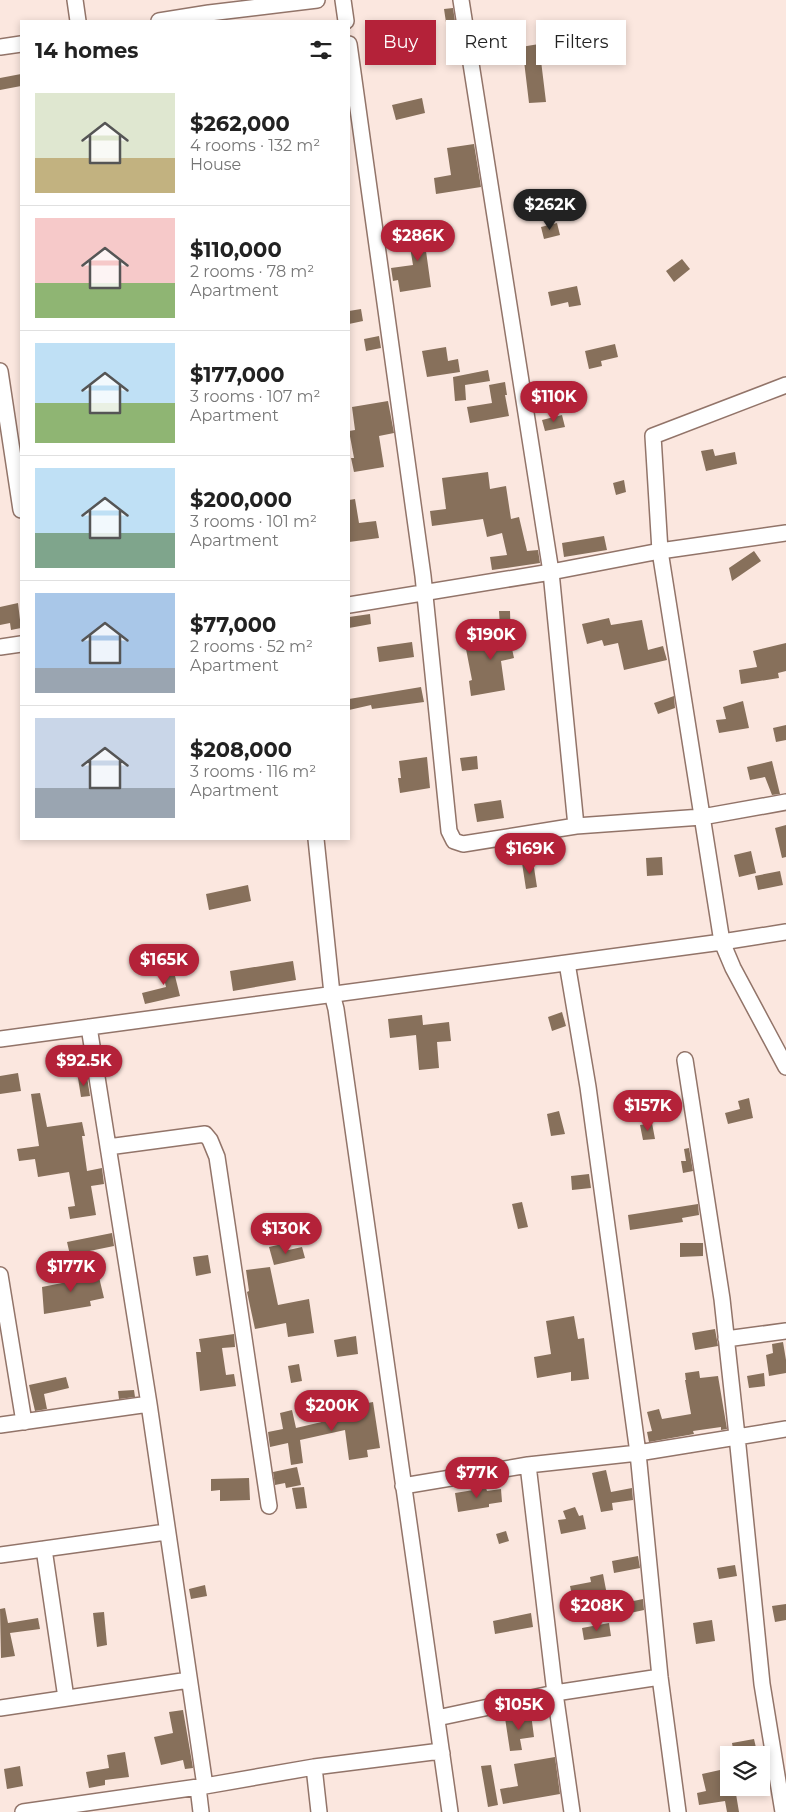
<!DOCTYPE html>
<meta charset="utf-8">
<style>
body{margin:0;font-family:Montserrat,sans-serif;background:#f6f6f6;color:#222;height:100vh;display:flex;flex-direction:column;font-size:19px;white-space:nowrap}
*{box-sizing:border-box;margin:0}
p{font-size:16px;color:#767676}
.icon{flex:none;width:28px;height:28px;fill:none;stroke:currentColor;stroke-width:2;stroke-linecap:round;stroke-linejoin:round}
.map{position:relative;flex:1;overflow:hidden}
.side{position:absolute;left:20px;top:20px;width:330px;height:820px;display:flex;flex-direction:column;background:#fff;border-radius:0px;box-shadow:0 2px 8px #0003}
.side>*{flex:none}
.hud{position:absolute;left:365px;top:20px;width:345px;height:45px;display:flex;gap:10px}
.tools{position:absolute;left:720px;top:1746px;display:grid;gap:10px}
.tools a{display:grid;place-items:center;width:50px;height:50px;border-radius:0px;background:#fff;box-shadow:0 2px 8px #0003;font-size:25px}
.price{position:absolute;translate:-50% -42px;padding:0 11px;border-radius:18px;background:#b42239;color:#fff;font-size:16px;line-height:32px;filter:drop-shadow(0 1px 2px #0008)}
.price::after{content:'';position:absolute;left:50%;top:30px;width:15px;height:11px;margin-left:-8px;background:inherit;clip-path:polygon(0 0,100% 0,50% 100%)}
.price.active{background:#222;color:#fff}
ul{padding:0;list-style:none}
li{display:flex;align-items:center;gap:15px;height:125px;padding:0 15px}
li+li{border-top:1px solid #e0e0e0}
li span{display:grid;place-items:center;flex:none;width:140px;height:100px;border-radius:0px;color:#555}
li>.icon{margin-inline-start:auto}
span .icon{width:60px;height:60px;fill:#fffc;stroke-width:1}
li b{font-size:21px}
h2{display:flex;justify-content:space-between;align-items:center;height:60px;padding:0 15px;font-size:21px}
.tag{padding:0 18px;border-radius:0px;background:#fff;box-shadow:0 2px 8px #0003;font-size:18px;line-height:45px}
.tag.active{background:#b42239;color:#fff}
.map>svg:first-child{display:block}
.building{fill:#87705b}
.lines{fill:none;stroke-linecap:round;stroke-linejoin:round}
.minor-casing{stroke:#927469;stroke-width:18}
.minor{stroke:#fff;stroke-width:15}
</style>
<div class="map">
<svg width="786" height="1812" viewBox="0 0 786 1812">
<rect width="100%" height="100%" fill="#fbe7df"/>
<path class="building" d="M 453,8 L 456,28 L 447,29 L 444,9 Z
M 554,25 L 558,41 L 542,45 L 538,28 Z
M 539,44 L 546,102 L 529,103 L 524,61 L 518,62 L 515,48 Z
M 21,74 L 21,86 L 0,90 L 0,78 Z
M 422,98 L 425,113 L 396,120 L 392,105 Z
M 474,144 L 481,187 L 436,194 L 434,178 L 451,175 L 447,148 Z
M 557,223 L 560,235 L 544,239 L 541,227 Z
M 439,230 L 442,248 L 426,251 L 431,287 L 400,292 L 398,280 L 393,281 L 391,268 L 413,265 L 408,235 Z
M 682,259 L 690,269 L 674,282 L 666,271 Z
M 577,286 L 581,305 L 569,307 L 568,302 L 551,306 L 548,292 Z
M 361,309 L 363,321 L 349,324 L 349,311 Z
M 379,336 L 381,348 L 366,351 L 364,339 Z
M 615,344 L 618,357 L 601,361 L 602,366 L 589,369 L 585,351 Z
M 446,347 L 448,361 L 458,359 L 460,372 L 427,377 L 422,351 Z
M 488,370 L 490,381 L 465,385 L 466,400 L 455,401 L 453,377 Z
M 505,382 L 507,395 L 505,395 L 509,416 L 470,423 L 467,407 L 492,403 L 489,385 Z
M 388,401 L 394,433 L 379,436 L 384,467 L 354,472 L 351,458 L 354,458 L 349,431 L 355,430 L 352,407 Z
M 562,415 L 565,427 L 545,431 L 542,420 Z
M 713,449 L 715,456 L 735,452 L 737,464 L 706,471 L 701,451 Z
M 488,472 L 490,489 L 506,486 L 511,519 L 519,517 L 527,551 L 538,550 L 540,563 L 492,570 L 490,557 L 507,555 L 502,533 L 487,537 L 483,519 L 432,526 L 430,511 L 446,509 L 442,478 Z
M 624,480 L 626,492 L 616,495 L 613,483 Z
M 355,499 L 359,523 L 376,521 L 379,538 L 349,542 L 349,500 Z
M 604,536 L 607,550 L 564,557 L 562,543 Z
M 754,551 L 761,561 L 732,581 L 729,568 Z
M 18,603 L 21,628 L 11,630 L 10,623 L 0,625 L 0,607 Z
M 499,611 L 510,611 L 511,644 L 514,658 L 501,661 L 505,690 L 471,696 L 469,681 L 472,680 L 466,649 L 501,643 Z
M 370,614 L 371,624 L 349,628 L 349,617 Z
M 609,618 L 611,625 L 642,620 L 648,650 L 663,646 L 667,660 L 624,670 L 618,643 L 604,646 L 602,640 L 587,644 L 582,624 Z
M 412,642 L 414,657 L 379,662 L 377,647 Z
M 786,643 L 786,671 L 778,673 L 779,678 L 741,684 L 739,670 L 757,667 L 753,651 Z
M 421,687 L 424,702 L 372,709 L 371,705 L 349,710 L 349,699 Z
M 674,696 L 675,708 L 658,714 L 654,703 Z
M 743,701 L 749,728 L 719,733 L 716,720 L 726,719 L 723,707 Z
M 786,725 L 786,740 L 776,742 L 773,728 Z
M 477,756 L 478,769 L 462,771 L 460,758 Z
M 427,757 L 430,788 L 400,793 L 398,778 L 401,778 L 399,761 Z
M 772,761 L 780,794 L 772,795 L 765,777 L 750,780 L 747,767 Z
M 501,800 L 504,818 L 477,822 L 474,804 Z
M 786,825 L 786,857 L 782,858 L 775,828 Z
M 751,851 L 756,873 L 739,877 L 734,855 Z
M 662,857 L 663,875 L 647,876 L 646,858 Z
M 533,861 L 537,887 L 526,889 L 522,863 Z
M 780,871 L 783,885 L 758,890 L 755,876 Z
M 248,885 L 251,901 L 209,910 L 206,894 Z
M 171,960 L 180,996 L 145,1004 L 142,993 L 166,987 L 160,962 Z
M 293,961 L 296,980 L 233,991 L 230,971 Z
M 562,1012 L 566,1026 L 552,1031 L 548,1017 Z
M 422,1015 L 423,1025 L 449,1022 L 451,1041 L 437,1042 L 439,1068 L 419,1070 L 416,1035 L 390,1038 L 388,1019 Z
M 18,1073 L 21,1091 L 0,1094 L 0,1076 Z
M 87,1077 L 90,1096 L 81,1097 L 78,1078 Z
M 640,1090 L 643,1103 L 627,1106 L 624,1093 Z
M 40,1093 L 47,1127 L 82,1122 L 85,1136 L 82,1136 L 87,1171 L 102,1168 L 104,1184 L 91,1186 L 96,1215 L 70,1219 L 68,1207 L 75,1206 L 69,1172 L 38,1177 L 35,1159 L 19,1161 L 17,1149 L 39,1146 L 31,1094 Z
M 749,1098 L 753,1118 L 728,1124 L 725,1113 L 740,1109 L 738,1101 Z
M 559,1111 L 565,1134 L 551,1136 L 547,1114 Z
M 652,1123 L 655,1139 L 643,1140 L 640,1125 Z
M 689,1148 L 693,1171 L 683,1173 L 681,1161 L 686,1161 L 684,1149 Z
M 589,1174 L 591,1188 L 572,1190 L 571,1176 Z
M 522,1202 L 528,1227 L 518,1229 L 512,1204 Z
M 698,1204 L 699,1215 L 682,1218 L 683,1222 L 630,1230 L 628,1215 Z
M 112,1233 L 114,1246 L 70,1255 L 67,1242 Z
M 680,1243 L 703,1243 L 703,1256 L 680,1257 Z
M 282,1244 L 284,1251 L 302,1247 L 305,1258 L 274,1265 L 269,1247 Z
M 208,1255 L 211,1273 L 196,1276 L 193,1257 Z
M 270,1267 L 278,1305 L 309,1299 L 314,1333 L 288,1337 L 286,1323 L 255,1329 L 247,1292 L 249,1291 L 246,1270 Z
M 83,1271 L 85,1280 L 99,1277 L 104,1298 L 90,1301 L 91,1306 L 44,1314 L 42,1287 L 62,1283 L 61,1276 Z
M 574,1316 L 578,1339 L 584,1338 L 589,1379 L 571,1381 L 571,1372 L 537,1378 L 534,1357 L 551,1354 L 546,1321 Z
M 715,1329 L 718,1346 L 695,1350 L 692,1333 Z
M 234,1334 L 235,1347 L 222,1348 L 226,1375 L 234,1374 L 236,1386 L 200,1391 L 196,1352 L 201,1352 L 199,1339 Z
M 356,1336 L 358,1354 L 337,1357 L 334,1340 Z
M 783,1342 L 786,1360 L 786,1373 L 769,1376 L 766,1355 L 773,1353 L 772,1344 Z
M 299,1364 L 302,1381 L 291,1383 L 288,1366 Z
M 699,1371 L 700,1378 L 718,1376 L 727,1429 L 721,1430 L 721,1427 L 693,1431 L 694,1434 L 649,1442 L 647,1432 L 652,1431 L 647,1412 L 659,1409 L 662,1419 L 691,1414 L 685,1380 L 686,1380 L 685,1373 Z
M 764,1373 L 765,1386 L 749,1388 L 747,1376 Z
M 66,1377 L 69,1388 L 44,1394 L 47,1409 L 35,1411 L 29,1385 Z
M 134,1390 L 135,1397 L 119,1399 L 118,1391 Z
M 373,1402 L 380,1448 L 367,1450 L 368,1457 L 349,1460 L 345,1430 L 300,1440 L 303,1463 L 291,1465 L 288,1443 L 270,1447 L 268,1432 L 283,1429 L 280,1413 L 292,1410 L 296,1428 L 343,1417 L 341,1408 Z
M 297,1467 L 301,1485 L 286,1488 L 285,1483 L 275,1485 L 273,1472 Z
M 606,1470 L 611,1492 L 632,1488 L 633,1500 L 612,1503 L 613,1510 L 601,1512 L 592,1473 Z
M 249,1478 L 250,1500 L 220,1501 L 220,1490 L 211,1491 L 211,1479 Z
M 304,1487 L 307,1508 L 296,1509 L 292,1488 Z
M 486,1488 L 487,1491 L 501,1489 L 502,1502 L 489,1504 L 489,1507 L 458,1512 L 455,1493 Z
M 575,1507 L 579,1516 L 583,1515 L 586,1529 L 561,1534 L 558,1520 L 566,1519 L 563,1511 Z
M 506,1531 L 509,1541 L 499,1544 L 496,1534 Z
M 638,1556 L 640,1568 L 614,1573 L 612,1561 Z
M 735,1565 L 737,1576 L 719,1579 L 717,1568 Z
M 603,1574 L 607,1595 L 573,1601 L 570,1586 L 591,1582 L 590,1577 Z
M 205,1585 L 207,1596 L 191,1599 L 189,1589 Z
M 643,1599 L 644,1610 L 621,1615 L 619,1604 Z
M 786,1604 L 786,1620 L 775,1622 L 772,1606 Z
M 5,1608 L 8,1623 L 38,1618 L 40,1629 L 10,1633 L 15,1656 L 1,1658 L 0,1609 Z
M 104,1612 L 107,1645 L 97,1647 L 93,1613 Z
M 531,1613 L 533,1627 L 495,1634 L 493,1621 Z
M 712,1620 L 715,1641 L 696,1644 L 693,1623 Z
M 609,1623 L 611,1636 L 584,1640 L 582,1628 Z
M 183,1710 L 193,1768 L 185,1769 L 183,1760 L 161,1765 L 154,1737 L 173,1733 L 169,1712 Z
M 531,1714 L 534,1737 L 520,1739 L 522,1750 L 510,1751 L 505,1718 Z
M 754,1739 L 757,1752 L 734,1755 L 732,1743 Z
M 125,1752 L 129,1777 L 105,1780 L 105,1785 L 89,1788 L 86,1772 L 109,1768 L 107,1755 Z
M 555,1757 L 560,1794 L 503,1804 L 500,1789 L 518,1786 L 514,1764 Z
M 491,1765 L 498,1805 L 488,1807 L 481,1766 Z
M 20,1766 L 23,1786 L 7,1789 L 4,1769 Z
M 729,1768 L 729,1788 L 735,1788 L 739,1812 L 727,1812 L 725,1801 L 699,1805 L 697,1793 L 706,1791 L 702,1774 Z"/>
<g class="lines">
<defs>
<path id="minor" d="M 75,0 L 78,21
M 343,0 L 346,21
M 461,0 L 551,572 L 576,826
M 159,21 L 209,13 L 317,0
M 349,44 L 423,576 L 449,831 L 454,841 L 463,844 L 576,826 L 702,817 L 786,802
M 0,47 L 21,44
M 0,371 L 21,510
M 786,533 L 660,551 L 722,942 L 733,968 L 786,1067
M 349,605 L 551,572 L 660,551 L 653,436 L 786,385
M 0,647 L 21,644
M 316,839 L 332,994 L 336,1009 L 450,1812
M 567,963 L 588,1087 L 638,1453 L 660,1677 L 678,1812
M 89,1027 L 149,1404 L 205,1786
M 0,1039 L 722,942 L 786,932
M 685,1060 L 722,1299 L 737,1436 L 762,1684 L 783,1812
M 108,1147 L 205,1134 L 210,1140 L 217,1157 L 269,1506
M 0,1275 L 24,1422
M 726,1339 L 786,1331
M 0,1425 L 149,1404
M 528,1465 L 555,1693 L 572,1812
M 403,1486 L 528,1465 L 638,1453 L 786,1429
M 44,1549 L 66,1698
M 0,1555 L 166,1532
M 0,1708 L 189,1680
M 437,1718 L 555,1693 L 660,1677
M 314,1767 L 319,1812
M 198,1787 L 201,1812
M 23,1812 L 205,1786 L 314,1767 L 433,1752 L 442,1753"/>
</defs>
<use href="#minor" class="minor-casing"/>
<use href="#minor" class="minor"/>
</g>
</svg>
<div class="tools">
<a><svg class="icon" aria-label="layers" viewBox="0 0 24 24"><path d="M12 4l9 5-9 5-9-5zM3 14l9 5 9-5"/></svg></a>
</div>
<b class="price active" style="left:550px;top:231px">$262K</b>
<b class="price" style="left:418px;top:262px">$286K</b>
<b class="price" style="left:554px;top:423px">$110K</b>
<b class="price" style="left:491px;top:661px">$190K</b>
<b class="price" style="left:530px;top:875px">$169K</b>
<b class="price" style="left:164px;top:986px">$165K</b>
<b class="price" style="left:84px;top:1087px">$92.5K</b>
<b class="price" style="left:648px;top:1132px">$157K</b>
<b class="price" style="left:286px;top:1255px">$130K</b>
<b class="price" style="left:71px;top:1293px">$177K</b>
<b class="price" style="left:332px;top:1432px">$200K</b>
<b class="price" style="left:477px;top:1499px">$77K</b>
<b class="price" style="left:597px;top:1632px">$208K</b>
<b class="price" style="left:519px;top:1731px">$105K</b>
<div class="hud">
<a class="tag active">Buy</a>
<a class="tag">Rent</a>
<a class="tag">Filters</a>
</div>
<section class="side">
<h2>14 homes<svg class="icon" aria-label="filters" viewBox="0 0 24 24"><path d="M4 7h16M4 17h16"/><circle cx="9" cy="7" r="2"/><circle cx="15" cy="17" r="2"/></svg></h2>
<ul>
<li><span style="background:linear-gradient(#dfe7d0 65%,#c2b280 0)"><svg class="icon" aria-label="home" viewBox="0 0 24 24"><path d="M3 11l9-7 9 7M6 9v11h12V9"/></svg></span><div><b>$262,000</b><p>4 rooms · 132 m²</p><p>House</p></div></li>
<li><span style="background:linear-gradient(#f6c9c9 65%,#8fb573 0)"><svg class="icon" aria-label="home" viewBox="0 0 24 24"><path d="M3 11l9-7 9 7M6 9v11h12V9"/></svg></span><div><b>$110,000</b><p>2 rooms · 78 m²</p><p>Apartment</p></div></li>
<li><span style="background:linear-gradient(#bfe0f5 60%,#8fb573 0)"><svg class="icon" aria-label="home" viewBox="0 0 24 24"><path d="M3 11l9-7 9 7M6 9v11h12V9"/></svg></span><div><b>$177,000</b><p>3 rooms · 107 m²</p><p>Apartment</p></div></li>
<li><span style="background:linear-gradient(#bfe0f5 65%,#7fa58c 0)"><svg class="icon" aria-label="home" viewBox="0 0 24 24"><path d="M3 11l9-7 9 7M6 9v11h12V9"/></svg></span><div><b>$200,000</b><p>3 rooms · 101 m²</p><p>Apartment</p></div></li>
<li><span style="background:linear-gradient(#a9c7e8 75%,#9aa5b1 0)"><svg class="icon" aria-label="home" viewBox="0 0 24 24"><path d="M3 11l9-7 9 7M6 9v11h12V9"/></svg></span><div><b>$77,000</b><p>2 rooms · 52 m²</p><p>Apartment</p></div></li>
<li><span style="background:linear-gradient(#c9d6e8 70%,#9aa5b1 0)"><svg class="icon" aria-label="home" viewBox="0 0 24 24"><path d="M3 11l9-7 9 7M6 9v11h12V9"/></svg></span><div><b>$208,000</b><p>3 rooms · 116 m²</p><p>Apartment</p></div></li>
</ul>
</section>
</div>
